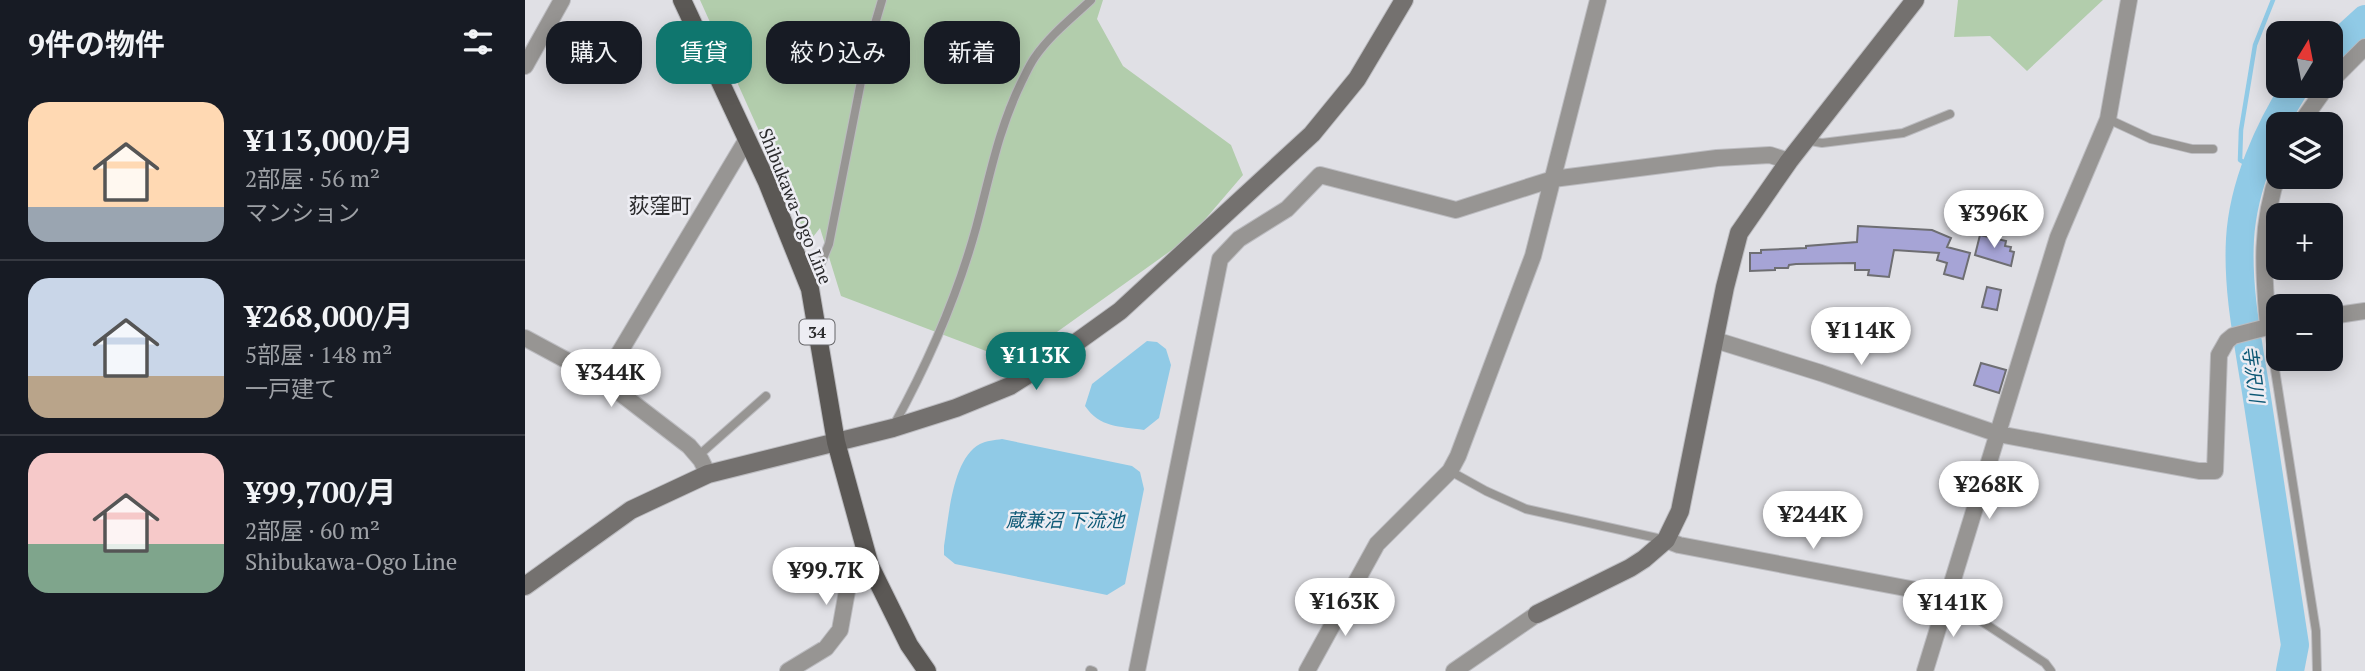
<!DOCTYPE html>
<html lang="ja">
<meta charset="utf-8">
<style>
body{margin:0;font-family:"PT Serif","Noto Sans JP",serif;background:#242831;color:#f1f3f6;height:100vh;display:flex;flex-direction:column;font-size:26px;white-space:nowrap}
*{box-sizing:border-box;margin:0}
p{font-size:23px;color:#9ea1a6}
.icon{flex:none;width:38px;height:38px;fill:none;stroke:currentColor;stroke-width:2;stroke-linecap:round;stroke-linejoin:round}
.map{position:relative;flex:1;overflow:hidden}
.side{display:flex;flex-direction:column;background:#171b24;width:525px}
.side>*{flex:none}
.guide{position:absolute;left:21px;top:21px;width:665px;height:63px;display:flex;gap:14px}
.needle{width:46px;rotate:10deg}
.controls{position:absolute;left:1741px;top:21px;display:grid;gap:14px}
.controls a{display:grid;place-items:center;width:77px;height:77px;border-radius:14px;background:#171b24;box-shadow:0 4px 18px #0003;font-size:35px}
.price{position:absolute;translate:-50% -60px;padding:0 16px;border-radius:24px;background:#fff;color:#222;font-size:23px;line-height:46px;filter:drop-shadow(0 2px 4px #0008)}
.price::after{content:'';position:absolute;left:50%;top:42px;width:21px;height:16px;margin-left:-10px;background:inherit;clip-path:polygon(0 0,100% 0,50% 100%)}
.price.active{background:#0f766e;color:#fff}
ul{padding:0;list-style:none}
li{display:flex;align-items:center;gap:21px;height:175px;padding:0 28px}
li+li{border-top:2px solid #363941}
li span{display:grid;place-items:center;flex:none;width:196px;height:140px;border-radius:21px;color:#555}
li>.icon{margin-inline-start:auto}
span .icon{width:84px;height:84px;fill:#fffc;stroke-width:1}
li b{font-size:30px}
h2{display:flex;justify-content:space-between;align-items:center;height:84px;padding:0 28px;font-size:30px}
.pill{padding:0 24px;border-radius:21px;background:#171b24;box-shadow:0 4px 18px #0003;font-size:24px;line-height:63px}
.pill.active{background:#0f766e;color:#fff}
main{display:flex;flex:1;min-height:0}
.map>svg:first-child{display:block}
.green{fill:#b2cdac}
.water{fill:#90cae6}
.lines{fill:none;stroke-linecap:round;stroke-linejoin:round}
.stream{stroke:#90cae6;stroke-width:4.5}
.river{stroke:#90cae6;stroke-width:28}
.building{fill:#a6a4d6;stroke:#6e6e72;stroke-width:2}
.lane-casing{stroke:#bcbcc0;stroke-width:10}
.street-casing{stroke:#bcbcc0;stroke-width:18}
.secondary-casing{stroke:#bcbcc0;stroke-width:20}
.primary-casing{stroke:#bcbcc0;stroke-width:20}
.lane{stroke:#979593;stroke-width:8}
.street{stroke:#979593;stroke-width:16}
.secondary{stroke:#74716f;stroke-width:18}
.primary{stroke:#5b5855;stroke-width:18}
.labels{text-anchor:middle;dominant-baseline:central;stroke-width:5;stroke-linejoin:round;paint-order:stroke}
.shield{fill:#ededf3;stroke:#656568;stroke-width:2}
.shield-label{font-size:16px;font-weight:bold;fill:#2b2b2d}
.street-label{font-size:18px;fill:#2b2b2d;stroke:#ededf3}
.water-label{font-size:19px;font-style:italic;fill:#0e5976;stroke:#ededf3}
.quarter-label{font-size:21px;fill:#2b2b2d;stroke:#ededf3}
</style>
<main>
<section class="side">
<h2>9件の物件<svg class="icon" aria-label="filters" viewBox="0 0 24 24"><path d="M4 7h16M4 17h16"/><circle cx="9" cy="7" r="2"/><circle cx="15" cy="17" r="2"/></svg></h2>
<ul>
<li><span style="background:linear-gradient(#ffd9b3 75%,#9aa5b1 0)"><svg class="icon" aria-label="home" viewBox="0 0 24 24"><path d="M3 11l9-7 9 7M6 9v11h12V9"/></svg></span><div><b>¥113,000/月</b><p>2部屋 · 56 m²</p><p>マンション</p></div></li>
<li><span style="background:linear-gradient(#c9d6e8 70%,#b9a48a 0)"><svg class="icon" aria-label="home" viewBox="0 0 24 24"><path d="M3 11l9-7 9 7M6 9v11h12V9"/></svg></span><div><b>¥268,000/月</b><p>5部屋 · 148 m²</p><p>一戸建て</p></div></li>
<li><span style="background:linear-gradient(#f6c9c9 65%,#7fa58c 0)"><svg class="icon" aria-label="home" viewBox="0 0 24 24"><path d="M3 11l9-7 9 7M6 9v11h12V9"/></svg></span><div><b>¥99,700/月</b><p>2部屋 · 60 m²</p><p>Shibukawa-Ogo Line</p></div></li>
</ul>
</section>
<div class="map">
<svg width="1840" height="671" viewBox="0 0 1840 671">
<rect width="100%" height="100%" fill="#e0e0e5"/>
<path class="green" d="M 175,0 L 578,0 L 572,19 L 598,66 L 706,145 L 718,175 L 665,237 L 490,362 L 316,296 L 295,228 L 284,242 Z
M 1433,0 L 1578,0 L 1502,71 L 1465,36 L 1429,37 Z"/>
<path class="water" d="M 622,341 L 632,342 L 641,349 L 646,365 L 634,418 L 619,430 C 594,426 575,428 560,406 L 567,384 Z
M 477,439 L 607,466 L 615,472 L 619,489 L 600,584 L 582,595 L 430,564 L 419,555 L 419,546 C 424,516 427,459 455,444 C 461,441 470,440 477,439 Z"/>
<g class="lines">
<path class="stream" d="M 1730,169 L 1715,160 L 1716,130 L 1730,45 L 1748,0"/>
<path class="river" d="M 1806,50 L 1840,19
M 1765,671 L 1770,645 C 1757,563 1745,480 1732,398 C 1724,346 1712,292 1715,239 C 1718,186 1743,130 1771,86"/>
</g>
<path class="building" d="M 1333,226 L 1407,230 L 1426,238 L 1422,247 L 1445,253 L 1438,279 L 1419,274 L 1422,263 L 1412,260 L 1414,253 L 1369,250 L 1364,277 L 1343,275 L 1344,270 L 1330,270 L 1330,263 L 1271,264 L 1264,265 L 1263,268 L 1250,268 L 1250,270 L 1225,271 L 1225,253 L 1236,253 L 1236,250 L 1281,248 L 1281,246 L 1332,242 Z
M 1455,235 L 1481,241 L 1480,246 L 1486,247 L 1485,251 L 1489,252 L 1486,266 L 1450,255 Z
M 1462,287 L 1476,290 L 1472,310 L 1457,307 Z
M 1456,363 L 1481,370 L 1474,393 L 1449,385 Z"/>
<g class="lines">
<defs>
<path id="lane" d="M 1583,119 L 1626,139 L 1667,149 L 1688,149
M 1280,140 L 1297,143 L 1378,133 L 1425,114
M 287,285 L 304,244 L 342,51 L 357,0
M 1743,325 L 1791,631 L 1792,671
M 369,425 C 403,363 432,297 451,228 C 465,176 473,130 497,81 C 501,73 505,64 510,57 C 525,35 547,18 566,0
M 173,456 L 241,396
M 925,471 L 961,491 L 1001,509 L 1141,540
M 1421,598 L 1520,663 L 1526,671
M 565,670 L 568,671"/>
<path id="street" d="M 0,66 L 37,0
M 1806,81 L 1840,47
M 1775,124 L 1802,86
M 1806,316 L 1840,311
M 1743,325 C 1738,270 1735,225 1754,171
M 0,338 L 78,380 L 164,446 L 176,460 L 183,474
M 1190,340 L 1296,373 L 1473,434 L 1674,471 L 1690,471 L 1694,355 L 1702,341 L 1708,336 L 1754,324
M 78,380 L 222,139
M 1141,540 L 1154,545 L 1412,594 L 1421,598
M 263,671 L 301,648 L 315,630 L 324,580 L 345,566
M 612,671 L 695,259 L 714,239 L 762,209 L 795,175 L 931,210 L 1028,179 L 1192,158 L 1245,155 L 1264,161
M 782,671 L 852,544 L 925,471 L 933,456 L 1008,256 L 1073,0
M 929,671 L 1012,614
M 1400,671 L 1533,237 L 1583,119 L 1604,0"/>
<path id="secondary" d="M 0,586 L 106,510 L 183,474 L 368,428 L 431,408 L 485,386 L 531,357 L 595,311 L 787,134 L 832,79 L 879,0
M 1012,614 L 1105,568 L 1119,559 L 1141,540 L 1155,511 L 1200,287 L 1214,233 L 1264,161 L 1390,0"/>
<path id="primary" d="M 157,0 L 242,182 L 285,289 L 311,442 L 345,566 L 384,645 L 402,671"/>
</defs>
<use href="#lane" class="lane-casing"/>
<use href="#street" class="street-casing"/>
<use href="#secondary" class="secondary-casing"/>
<use href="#primary" class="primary-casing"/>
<use href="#lane" class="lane"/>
<use href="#street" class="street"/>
<use href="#secondary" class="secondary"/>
<use href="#primary" class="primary"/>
</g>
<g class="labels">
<rect class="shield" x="274.5" y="319.5" width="35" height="25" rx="5"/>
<g class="shield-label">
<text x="292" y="332">34</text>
</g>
<g class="street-label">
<text transform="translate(271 206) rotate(68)">Shibukawa-Ogo Line</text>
</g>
<g class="water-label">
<text transform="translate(1729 374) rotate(82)">寺沢川</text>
<text x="540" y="519">蔵兼沼 下流池</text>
</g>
<g class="quarter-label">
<text x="135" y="205">荻窪町</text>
</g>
</g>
</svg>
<div class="controls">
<a><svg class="needle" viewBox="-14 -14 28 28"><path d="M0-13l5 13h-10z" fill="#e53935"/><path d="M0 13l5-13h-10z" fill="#9ea1a6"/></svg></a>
<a><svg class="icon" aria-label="layers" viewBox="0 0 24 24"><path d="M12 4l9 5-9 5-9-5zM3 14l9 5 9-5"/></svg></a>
<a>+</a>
<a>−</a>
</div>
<b class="price" style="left:1469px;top:250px">¥396K</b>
<b class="price" style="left:1336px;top:367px">¥114K</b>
<b class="price active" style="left:511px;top:392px">¥113K</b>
<b class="price" style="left:86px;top:409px">¥344K</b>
<b class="price" style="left:1464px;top:521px">¥268K</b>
<b class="price" style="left:1288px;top:551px">¥244K</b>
<b class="price" style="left:301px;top:607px">¥99.7K</b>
<b class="price" style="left:820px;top:638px">¥163K</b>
<b class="price" style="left:1428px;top:639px">¥141K</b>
<div class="guide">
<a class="pill">購入</a>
<a class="pill active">賃貸</a>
<a class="pill">絞り込み</a>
<a class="pill">新着</a>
</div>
</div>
</main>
